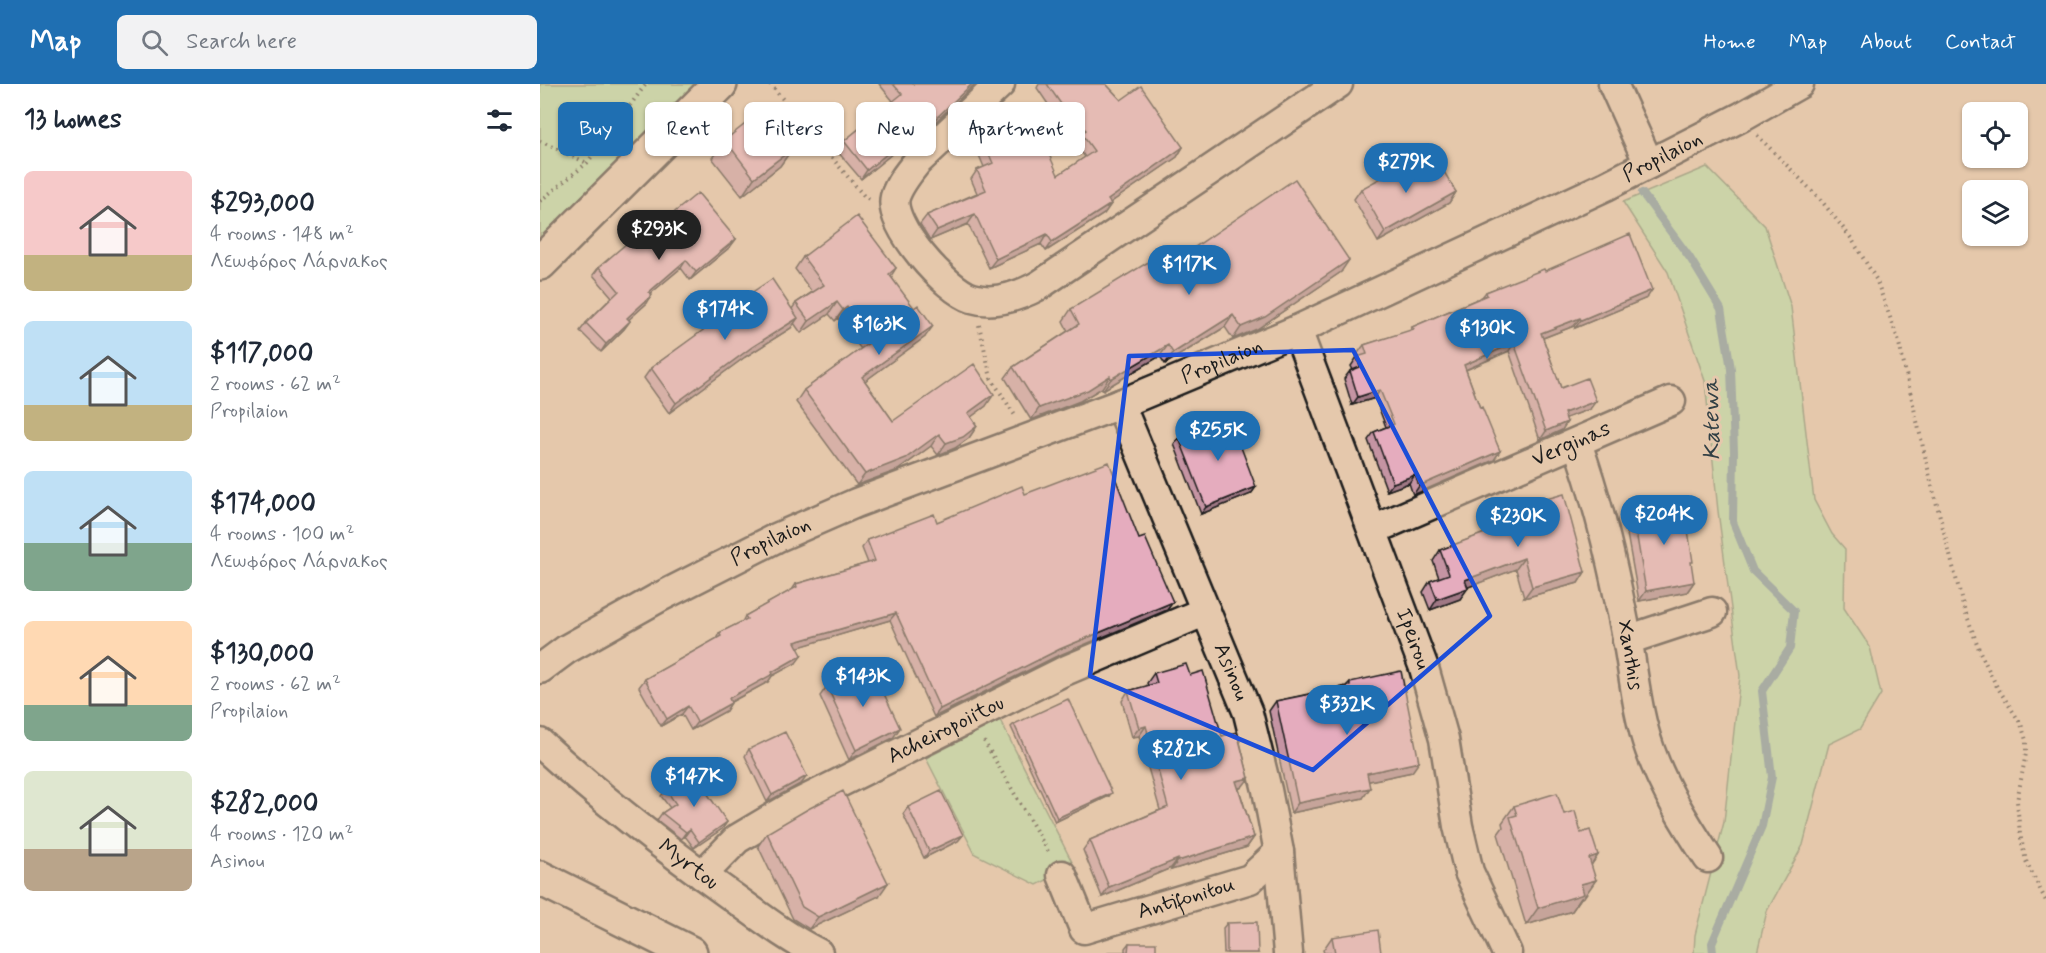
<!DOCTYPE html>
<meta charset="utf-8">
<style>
body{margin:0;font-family:Mynerve,sans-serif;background:#f2f2f3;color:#1f2937;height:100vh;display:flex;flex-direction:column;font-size:22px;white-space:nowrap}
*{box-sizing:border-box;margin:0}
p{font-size:20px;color:#747a83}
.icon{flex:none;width:33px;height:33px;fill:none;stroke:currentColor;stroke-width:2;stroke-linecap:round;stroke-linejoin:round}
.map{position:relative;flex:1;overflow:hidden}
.sheet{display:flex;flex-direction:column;background:#fff;width:540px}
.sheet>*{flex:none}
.guide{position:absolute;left:18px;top:18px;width:570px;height:54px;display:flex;gap:12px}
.controls{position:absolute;left:1422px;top:18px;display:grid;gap:12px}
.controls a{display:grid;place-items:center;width:66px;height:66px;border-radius:9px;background:#fff;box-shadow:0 2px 4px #0004;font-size:30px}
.price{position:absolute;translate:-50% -51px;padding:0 14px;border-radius:21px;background:#1f6fb2;color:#fff;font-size:20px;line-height:39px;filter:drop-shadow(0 2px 3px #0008)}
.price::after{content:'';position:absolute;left:50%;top:36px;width:18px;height:14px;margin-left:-9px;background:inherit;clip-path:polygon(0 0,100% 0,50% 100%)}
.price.current{background:#222;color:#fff}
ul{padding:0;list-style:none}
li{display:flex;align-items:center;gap:18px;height:150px;padding:0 24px}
li span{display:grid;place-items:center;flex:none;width:168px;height:120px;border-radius:9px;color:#555}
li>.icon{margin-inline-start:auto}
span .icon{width:72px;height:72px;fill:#fffc;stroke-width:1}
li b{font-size:26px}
h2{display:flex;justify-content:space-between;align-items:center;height:72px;padding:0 24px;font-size:26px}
.chip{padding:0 21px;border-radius:9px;background:#fff;box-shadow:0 2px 4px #0004;font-size:21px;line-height:54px}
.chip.current{background:#1f6fb2;color:#fff}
header{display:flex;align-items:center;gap:36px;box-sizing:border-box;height:84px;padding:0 30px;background:#1f6fb2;color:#fff}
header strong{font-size:28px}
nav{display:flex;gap:33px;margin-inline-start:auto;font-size:21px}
.search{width:420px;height:54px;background:#f2f2f3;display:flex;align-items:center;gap:15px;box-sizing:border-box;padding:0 21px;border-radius:9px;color:#747a83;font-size:22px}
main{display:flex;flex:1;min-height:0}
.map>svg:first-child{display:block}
.green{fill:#ade1a4;stroke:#647e60;stroke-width:1.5}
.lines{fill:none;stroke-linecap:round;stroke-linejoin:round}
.stream{stroke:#5e8998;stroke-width:8}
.street-casing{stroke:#1c1c1c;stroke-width:33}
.secondary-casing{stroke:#1c1c1c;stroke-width:38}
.primary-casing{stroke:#1c1c1c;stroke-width:38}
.path{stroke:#1c1c1c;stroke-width:4;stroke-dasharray:1.5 4.5;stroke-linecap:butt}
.street{stroke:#e5c8ac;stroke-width:28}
.secondary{stroke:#e5c8ac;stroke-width:33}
.primary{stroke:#e5c8ac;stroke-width:33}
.wall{fill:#c594a3;stroke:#1c1c1c;stroke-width:1.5}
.shaded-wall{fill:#a07885;stroke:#1c1c1c;stroke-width:1.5}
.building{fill:#e5acbe;stroke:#1c1c1c;stroke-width:1.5}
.marked{fill:none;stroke:#1d4ed8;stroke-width:4.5;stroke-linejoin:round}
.labels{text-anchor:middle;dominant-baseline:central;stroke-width:6;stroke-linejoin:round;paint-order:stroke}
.street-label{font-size:22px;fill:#1c1c1c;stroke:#e5c8ac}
.water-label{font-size:24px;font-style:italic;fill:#324045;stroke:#e5c8ac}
</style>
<header>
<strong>Map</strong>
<div class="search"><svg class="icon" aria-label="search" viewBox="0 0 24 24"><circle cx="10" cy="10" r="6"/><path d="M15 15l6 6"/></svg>Search here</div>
<nav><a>Home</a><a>Map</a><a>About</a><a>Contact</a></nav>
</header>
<main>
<section class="sheet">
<h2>13 homes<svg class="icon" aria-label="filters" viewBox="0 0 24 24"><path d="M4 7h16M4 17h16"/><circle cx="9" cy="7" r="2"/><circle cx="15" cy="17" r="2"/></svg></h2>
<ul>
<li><span style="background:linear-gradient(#f6c9c9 70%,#c2b280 0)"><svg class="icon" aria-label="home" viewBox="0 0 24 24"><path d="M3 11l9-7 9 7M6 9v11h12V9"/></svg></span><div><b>$293,000</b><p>4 rooms · 148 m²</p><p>Λεωφόρος Λάρνακος</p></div></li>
<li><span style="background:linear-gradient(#bfe0f5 70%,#c2b280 0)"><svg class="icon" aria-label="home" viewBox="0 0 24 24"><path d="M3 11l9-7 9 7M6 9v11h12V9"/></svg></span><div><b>$117,000</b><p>2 rooms · 62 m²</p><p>Propilaion</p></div></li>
<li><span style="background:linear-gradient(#bfe0f5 60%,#7fa58c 0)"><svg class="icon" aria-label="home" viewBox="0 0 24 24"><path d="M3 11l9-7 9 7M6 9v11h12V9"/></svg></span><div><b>$174,000</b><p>4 rooms · 100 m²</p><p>Λεωφόρος Λάρνακος</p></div></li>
<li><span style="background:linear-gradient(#ffd9b3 70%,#7fa58c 0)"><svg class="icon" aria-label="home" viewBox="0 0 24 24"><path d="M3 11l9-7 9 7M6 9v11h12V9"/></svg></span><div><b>$130,000</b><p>2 rooms · 62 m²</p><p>Propilaion</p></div></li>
<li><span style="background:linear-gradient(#dfe7d0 65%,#b9a48a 0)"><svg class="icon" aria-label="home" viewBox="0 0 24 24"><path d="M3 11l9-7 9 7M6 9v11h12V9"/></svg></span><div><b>$282,000</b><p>4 rooms · 120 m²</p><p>Asinou</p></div></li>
</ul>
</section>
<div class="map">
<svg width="1506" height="869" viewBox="0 0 1506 869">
<rect width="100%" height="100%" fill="#e5c8ac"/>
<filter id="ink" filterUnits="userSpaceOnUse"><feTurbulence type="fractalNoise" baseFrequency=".0167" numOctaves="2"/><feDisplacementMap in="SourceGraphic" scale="12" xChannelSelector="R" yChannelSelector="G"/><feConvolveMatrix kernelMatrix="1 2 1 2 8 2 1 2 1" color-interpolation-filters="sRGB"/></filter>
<g filter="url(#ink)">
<path class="green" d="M 0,0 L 155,0 L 0,157 Z
M 1167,83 L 1225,142 L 1251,223 L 1274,416 L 1292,450 L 1305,465 L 1304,524 L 1330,563 L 1341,610 L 1320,645 L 1289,660 L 1263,761 L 1227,827 L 1217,869 L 1154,869 L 1155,851 L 1184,738 L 1200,592 L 1178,427 L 1165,297 L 1128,188 L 1083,118 Z
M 460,636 L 534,782 L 497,801 L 435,770 L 386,674 Z"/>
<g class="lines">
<path class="stream" d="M 1102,109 L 1150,174 L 1181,225 L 1191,285 L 1194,368 L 1193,438 L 1213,487 L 1254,527 L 1250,564 L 1222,607 L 1232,693 L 1222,742 L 1172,859 L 1173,869"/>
<defs>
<g id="street">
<path d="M 460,0 L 377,78 C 369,88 359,100 355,113 C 348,141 406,206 432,214 C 455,221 479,212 498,202 L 798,0"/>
<path d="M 1073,0 L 1109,80"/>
<path id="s1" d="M 757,246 L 884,584 L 904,655 L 918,742 L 929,788 L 967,869"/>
<path id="s2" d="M 580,320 L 708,629 L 727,706 L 739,768 L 748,869"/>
<path id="s3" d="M 1037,359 C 1060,423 1074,487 1087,554 C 1094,591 1097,630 1110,666 C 1124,705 1145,739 1168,774"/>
<path id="s4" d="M 833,446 L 1131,317"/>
<path d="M 1087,556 L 1172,528"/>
<path id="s5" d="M 0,585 L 27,565 L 118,514 L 236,454 L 316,419 L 580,320 L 757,246 L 1066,102 L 1201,33 L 1259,0"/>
<path id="s6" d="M 0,659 C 60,714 124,764 190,811 C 218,831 247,854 278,869"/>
<path id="s7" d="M 162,791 L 197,755 L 251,723 L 522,588 L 666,527"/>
<path id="s8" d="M 522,791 L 544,845 L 710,795 L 739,768"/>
</g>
<path id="secondary" d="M 0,794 L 150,869"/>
<path id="primary" d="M 0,179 L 180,0"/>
</defs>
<use href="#street" class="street-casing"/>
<use href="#secondary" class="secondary-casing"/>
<use href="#primary" class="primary-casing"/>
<path class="path" d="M 230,0 L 324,112 L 329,115
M 1217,51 L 1280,115 L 1311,154 L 1336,195 L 1358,255 L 1392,402 L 1423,521 L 1440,568 L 1456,601 L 1481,640 L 1486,656 L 1486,669 L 1477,717 L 1480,750 L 1486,777 L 1506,817
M 0,57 L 47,79
M 0,117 L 47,79 L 106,0
M 439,241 L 451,294 L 476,333
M 444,657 L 509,769"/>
<use href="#street" class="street"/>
<use href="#secondary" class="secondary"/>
<use href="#primary" class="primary"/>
</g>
<path class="wall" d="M 339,0 L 435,0 L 387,46 L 385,43 L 321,95 L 297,67 L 304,57 L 353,17 Z
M 499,0 L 566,0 L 581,16 L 643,63 L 637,73 L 570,119 L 571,120 L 564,130 L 506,167 L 501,160 L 449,184 L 428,140 L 390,156 L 380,140 L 387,131 L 437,109 L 431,95 L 437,86 L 444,83 L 436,64 L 442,55 L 518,91 L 545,73 L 535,59 L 538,54 L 514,29 L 497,4 Z
M 185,56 L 252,65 L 240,82 L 202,112 L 172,74 Z
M 888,94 L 916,108 L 909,119 L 838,158 L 814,115 L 821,105 Z
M 196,155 L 190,163 L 150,196 L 141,184 L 111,209 L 107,219 L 89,235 L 90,237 L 84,245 L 61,268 L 40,247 L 46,239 L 72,213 L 53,191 L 59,183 L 98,158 Z
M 263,173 L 356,184 L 351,192 L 385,253 L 325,297 L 353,337 L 446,322 L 431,333 L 437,342 L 429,354 L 415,364 L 398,371 L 391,362 L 358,386 L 317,401 L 256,318 L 264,306 L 321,265 L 298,234 L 295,237 L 289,230 L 261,249 L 254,239 L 251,244 L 205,273 L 129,329 L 104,294 L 111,284 L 181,234 L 187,225 L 252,225 L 256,219 L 272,208 L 255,185 Z
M 630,180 L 801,188 L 717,245 L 693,255 L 685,243 L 625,280 L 620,272 L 563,306 L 562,304 L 540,317 L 491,336 L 465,294 L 473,283 L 528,247 L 523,237 L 531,225 Z
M 1005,187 L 1107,214 L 1035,244 L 1034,242 L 1003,254 L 1021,304 L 1050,325 L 1026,334 L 1022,346 L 1000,356 L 969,267 L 926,286 L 940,324 L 960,367 L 954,376 L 873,411 L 869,399 L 847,407 L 828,356 L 834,348 L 846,343 L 835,314 L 812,321 L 804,295 L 810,287 L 813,286 L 811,282 L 817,273 L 819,273 L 818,269 L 824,261 L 870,247 L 872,243 L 942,213 L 946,208 Z
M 639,354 L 716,403 L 711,410 L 661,430 L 634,360 Z
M 485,410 L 599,455 L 633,518 L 627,526 L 515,573 L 394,633 L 350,536 L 258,563 L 256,579 L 232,592 L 228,598 L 191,618 L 186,627 L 151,646 L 142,630 L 121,642 L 99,603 L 105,595 L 176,555 L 179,549 L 202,538 L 205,532 L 252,506 L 256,500 L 328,479 L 322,464 L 327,456 L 397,438 Z
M 1092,423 L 1118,425 L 1154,498 L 1147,508 L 1099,517 L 1084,433 Z
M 971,425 L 1045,488 L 1038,499 L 984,514 L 976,485 L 928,503 L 920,515 L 890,526 L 883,508 L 890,497 L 899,494 L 893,477 L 900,466 L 964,442 L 963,436 Z
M 614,589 L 650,591 L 682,652 L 702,703 L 699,705 L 714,753 L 707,763 L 631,786 L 631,784 L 562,813 L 543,766 L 550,756 L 620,726 L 599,652 L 592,653 L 582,617 L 588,607 L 608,602 L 607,599 Z
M 810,598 L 872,688 L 828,697 L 823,714 L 751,729 L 729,627 L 736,617 L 806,602 Z
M 287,602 L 353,654 L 309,676 L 280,612 Z
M 474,640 L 569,712 L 515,738 L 471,643 Z
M 209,665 L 262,699 L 227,718 L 205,672 Z
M 126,706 L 187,738 L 182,745 L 154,764 L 145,752 L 141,755 L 117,736 L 122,729 L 130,724 L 121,712 Z
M 974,722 L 1024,730 L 1041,749 L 1058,771 L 1051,781 L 1044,813 L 1041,814 L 1032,827 L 986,841 L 958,750 L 963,743 L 962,739 Z
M 368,723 L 423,751 L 418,757 L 384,774 L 363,730 Z
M 227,749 L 339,812 L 269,845 L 253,835 L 218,762 Z
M 687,839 L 718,869 L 684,869 L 683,844 Z
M 792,853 L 841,869 L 784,869 L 783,866 Z
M 589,859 L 616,869 L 568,869 L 569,868 L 585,868 L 585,864 Z"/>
<path class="shaded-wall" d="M 432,0 L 435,0 L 387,46 L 394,36 Z
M 391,34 L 385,43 L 321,95 L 327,86 Z
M 643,63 L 637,73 L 561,125 L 568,116 Z
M 252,65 L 240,82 L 202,112 L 214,94 Z
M 916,108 L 909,119 L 838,158 L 845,148 Z
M 571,120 L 564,130 L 506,167 L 512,158 Z
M 435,130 L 428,140 L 390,156 L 397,146 Z
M 507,150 L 501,160 L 449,184 L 456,175 Z
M 196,155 L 190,163 L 150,196 L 156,188 Z
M 146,176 L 141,184 L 104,215 L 109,208 Z
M 809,176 L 801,188 L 717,245 L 693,255 L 701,243 Z
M 1112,206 L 1107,214 L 1035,244 L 1041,236 Z
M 112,211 L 107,219 L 82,242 L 87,234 Z
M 297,218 L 289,230 L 261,249 L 269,237 Z
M 307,223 L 298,234 L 295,237 L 303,226 Z
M 693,231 L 685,243 L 625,280 L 633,269 Z
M 258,234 L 251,244 L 205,273 L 129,329 L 136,319 L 212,263 Z
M 1040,234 L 1034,242 L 995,257 L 1001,249 Z
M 90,237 L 84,245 L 61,268 L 66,260 Z
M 393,242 L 385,253 L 314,305 L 322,293 Z
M 974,259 L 969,267 L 918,289 L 924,281 Z
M 628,261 L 620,272 L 563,306 L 571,295 Z
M 570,292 L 562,304 L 540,317 L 491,336 L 499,324 Z
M 840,306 L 835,314 L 812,321 L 818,313 Z
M 454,310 L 446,322 L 420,341 L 428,329 Z
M 1056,317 L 1050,325 L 1018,337 L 1024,329 Z
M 1027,338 L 1022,346 L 1000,356 L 1006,347 Z
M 437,342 L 429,354 L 415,364 L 398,371 L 406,359 Z
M 399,350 L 391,362 L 358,386 L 317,401 L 325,390 Z
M 960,367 L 954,376 L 873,411 L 879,402 Z
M 875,391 L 869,399 L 847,407 L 853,399 Z
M 716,403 L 711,410 L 661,430 L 666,423 Z
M 984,474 L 976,485 L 918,507 L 925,496 Z
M 1045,488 L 1038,499 L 984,514 L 992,503 Z
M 1154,498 L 1147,508 L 1099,517 L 1106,507 Z
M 928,504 L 920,515 L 890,526 L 897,515 Z
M 633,518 L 627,526 L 515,573 L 394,633 L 400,625 L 520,565 Z
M 356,529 L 350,536 L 249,566 L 255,558 Z
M 262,571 L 256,579 L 232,592 L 228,598 L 183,622 L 189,614 L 232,588 Z
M 191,619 L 186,627 L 151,646 L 157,638 Z
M 148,622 L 142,630 L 121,642 L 127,635 Z
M 606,642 L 599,652 L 592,653 L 599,644 Z
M 360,644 L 353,654 L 309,676 L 316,666 Z
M 879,678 L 872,688 L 820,699 L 827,689 Z
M 267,692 L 262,699 L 227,718 L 232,711 Z
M 709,694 L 702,703 L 690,707 L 696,697 Z
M 830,704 L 823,714 L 751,729 L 758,719 Z
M 572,709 L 569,712 L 515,738 L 517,734 Z
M 187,738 L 182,745 L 154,764 L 159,758 Z
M 150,745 L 145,752 L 141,755 L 146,748 Z
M 423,751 L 418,757 L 384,774 L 389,767 Z
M 714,753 L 707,763 L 631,786 L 638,777 Z
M 1058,771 L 1046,789 L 1049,774 Z
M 638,775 L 631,784 L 562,813 L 569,803 Z
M 1056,796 L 1044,813 L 1041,814 L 1032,827 L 986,841 L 998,824 L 1041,800 Z
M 348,799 L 339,812 L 269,845 L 278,833 Z"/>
<path class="building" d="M 353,0 L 432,0 L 394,36 L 391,34 L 327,86 L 304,57 L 362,10 Z
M 507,0 L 566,0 L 581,16 L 601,2 L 643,63 L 568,116 L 571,120 L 512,158 L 507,150 L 456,175 L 435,130 L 397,146 L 387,131 L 446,106 L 437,86 L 453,79 L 442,55 L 493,33 L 518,91 L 554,67 L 541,49 L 546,46 L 521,20 Z
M 223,26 L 252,65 L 214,94 L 185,56 Z
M 877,74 L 888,94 L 903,86 L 916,108 L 845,148 L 821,105 Z
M 755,95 L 809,176 L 725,233 L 701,243 L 693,231 L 633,269 L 628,261 L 571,295 L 570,292 L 548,306 L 499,324 L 473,283 L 539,240 L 531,225 L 623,169 L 630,180 Z
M 158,109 L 196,155 L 156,188 L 146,176 L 109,208 L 112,211 L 87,234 L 90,237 L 66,260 L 46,239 L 79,207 L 59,183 L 94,153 L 98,158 Z
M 317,132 L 356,184 L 349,190 L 374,224 L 378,221 L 393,242 L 322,293 L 353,337 L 434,280 L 454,310 L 428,329 L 437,342 L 423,353 L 406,359 L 399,350 L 366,374 L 325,390 L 264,306 L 330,258 L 330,255 L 307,223 L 303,226 L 297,218 L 269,237 L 256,219 L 284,201 L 263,173 Z
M 1090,150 L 1112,206 L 1041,236 L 1040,234 L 1001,249 L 1021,304 L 1047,294 L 1056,317 L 1024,329 L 1027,338 L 1006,347 L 974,259 L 924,281 L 940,324 L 942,323 L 960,367 L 879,402 L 875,391 L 853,399 L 834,348 L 854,340 L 840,306 L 818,313 L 810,287 L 820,283 L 817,273 L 827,270 L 824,261 L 874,245 L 872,243 L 947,211 L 946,208 L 1004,185 L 1005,187 Z
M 232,195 L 258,234 L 212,263 L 136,319 L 111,284 L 188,228 L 187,225 Z
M 690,334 L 716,403 L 666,423 L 639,354 Z
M 569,378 L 599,455 L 605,453 L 633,518 L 520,565 L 400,625 L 356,529 L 255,558 L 262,571 L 232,588 L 233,590 L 189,614 L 191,619 L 157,638 L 148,622 L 127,635 L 105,595 L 181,552 L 179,549 L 207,535 L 205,532 L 257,503 L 256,500 L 335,477 L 327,456 L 394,430 L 397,438 L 482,402 L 485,410 Z
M 1024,410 L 1045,488 L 992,503 L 984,474 L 925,496 L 928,504 L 897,515 L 890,497 L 909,490 L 900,466 L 974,438 L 971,425 Z
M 1117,418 L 1118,425 L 1144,421 L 1153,478 L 1151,478 L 1154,498 L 1106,507 L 1092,423 Z
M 646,580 L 650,591 L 663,587 L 682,652 L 697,648 L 709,694 L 696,697 L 714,753 L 638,777 L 638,775 L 569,803 L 550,756 L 628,723 L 606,642 L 599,644 L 588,607 L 617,599 L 614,589 Z
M 331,582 L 360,644 L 316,666 L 287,602 Z
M 861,587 L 879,678 L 827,689 L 830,704 L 758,719 L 736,617 L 810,602 L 810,598 Z
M 528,615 L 572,709 L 517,734 L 474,640 Z
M 245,648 L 267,692 L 232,711 L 209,665 Z
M 152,687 L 187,738 L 159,758 L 150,745 L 146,748 L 122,729 L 136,720 L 126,706 Z
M 303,707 L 348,799 L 278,833 L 262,823 L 227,749 L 268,725 Z
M 401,707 L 423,751 L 389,767 L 368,723 Z
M 1017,709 L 1024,730 L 1035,727 L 1041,749 L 1050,746 L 1058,771 L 1049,774 L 1056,796 L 1041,800 L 1044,810 L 998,824 L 970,733 L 977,731 L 974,722 Z
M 717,838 L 718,869 L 687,869 L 687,839 Z
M 838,846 L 841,869 L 795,869 L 792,853 Z
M 589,859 L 616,859 L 616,869 L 569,869 L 569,868 L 588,868 Z"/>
</g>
<path d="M0 0H1506V869H0ZM 813,266 L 950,532 L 773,686 L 550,592 L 589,272 Z" fill="#e5c8ac" fill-opacity=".55" fill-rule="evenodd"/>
<path class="marked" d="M 813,266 L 950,532 L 773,686 L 550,592 L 589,272 Z"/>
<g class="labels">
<g class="street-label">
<text stroke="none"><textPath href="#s5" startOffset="1236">Propilaion</textPath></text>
<text stroke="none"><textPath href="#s5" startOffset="750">Propilaion</textPath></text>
<text stroke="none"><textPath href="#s4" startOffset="216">Verginas</textPath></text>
<text stroke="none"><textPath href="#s5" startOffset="264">Propilaion</textPath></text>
<text stroke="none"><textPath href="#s1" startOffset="330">Ipeirou</textPath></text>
<text stroke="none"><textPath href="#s3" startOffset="219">Xanthis</textPath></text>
<text stroke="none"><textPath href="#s2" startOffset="290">Asinou</textPath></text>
<text stroke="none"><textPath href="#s7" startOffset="286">Acheiropoiitou</textPath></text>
<text stroke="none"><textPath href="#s6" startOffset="192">Myrtou</textPath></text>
<text stroke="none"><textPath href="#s8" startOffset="165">Antifonitou</textPath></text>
</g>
<g class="water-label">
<text transform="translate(1172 336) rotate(-91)">Katewa</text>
</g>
</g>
</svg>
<div class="controls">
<a><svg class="icon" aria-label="locate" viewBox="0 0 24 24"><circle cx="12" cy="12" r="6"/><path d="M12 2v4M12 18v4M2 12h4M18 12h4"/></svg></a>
<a><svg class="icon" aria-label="layers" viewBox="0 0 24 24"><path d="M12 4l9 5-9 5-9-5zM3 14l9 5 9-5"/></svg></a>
</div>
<b class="price" style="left:866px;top:110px">$279K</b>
<b class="price current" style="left:119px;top:177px">$293K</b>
<b class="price" style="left:649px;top:212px">$117K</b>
<b class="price" style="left:185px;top:257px">$174K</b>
<b class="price" style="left:339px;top:272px">$163K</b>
<b class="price" style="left:947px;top:276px">$130K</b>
<b class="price" style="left:678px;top:378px">$255K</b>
<b class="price" style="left:1124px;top:462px">$204K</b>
<b class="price" style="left:978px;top:464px">$230K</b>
<b class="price" style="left:323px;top:624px">$143K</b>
<b class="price" style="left:807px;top:652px">$332K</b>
<b class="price" style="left:641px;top:697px">$282K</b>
<b class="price" style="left:154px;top:724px">$147K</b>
<div class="guide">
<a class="chip current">Buy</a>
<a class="chip">Rent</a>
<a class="chip">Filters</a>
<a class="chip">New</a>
<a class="chip">Apartment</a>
</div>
</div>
</main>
